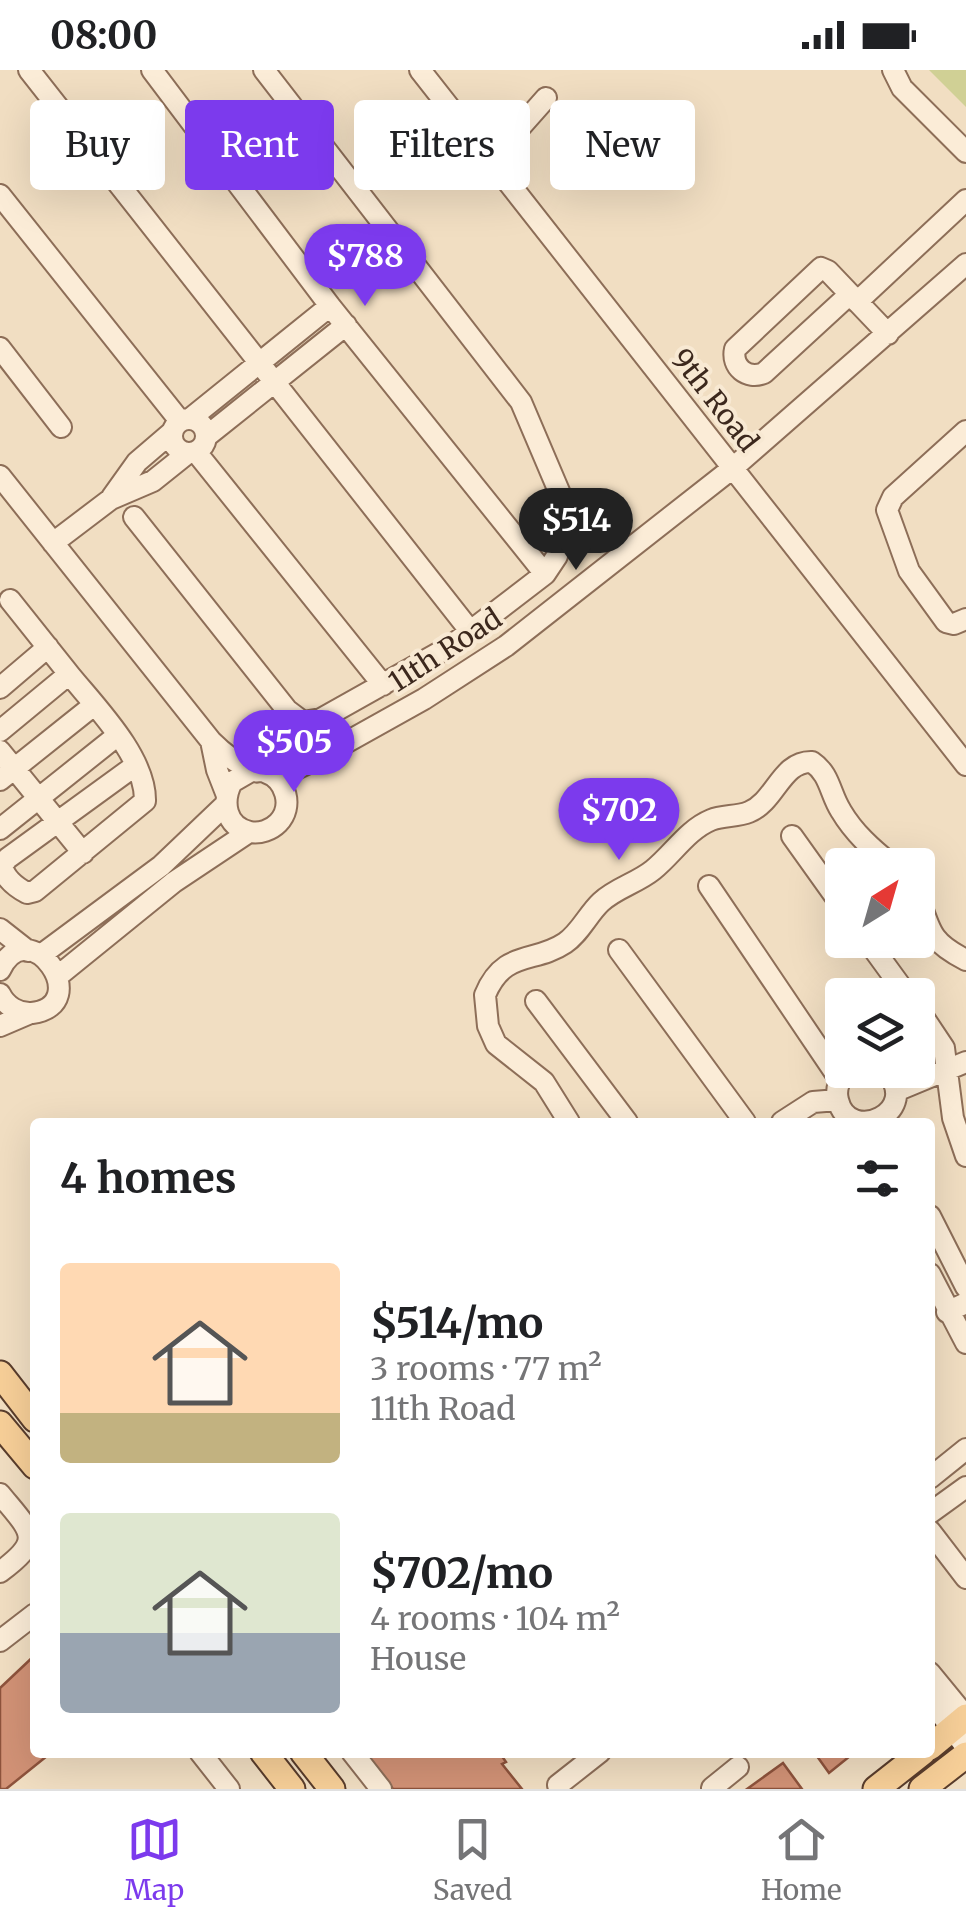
<!DOCTYPE html>
<meta charset="utf-8">
<style>
body{margin:0;font-family:Merriweather,serif;background:#f2f2f2;color:#202124;height:100vh;display:flex;flex-direction:column;font-size:38px;white-space:nowrap}
*{box-sizing:border-box;margin:0}
p{font-size:32px;color:#757577}
.icon{flex:none;width:55px;height:55px;fill:none;stroke:currentColor;stroke-width:2;stroke-linecap:round;stroke-linejoin:round}
.map{position:relative;flex:1;overflow:hidden}
.drawer{position:absolute;left:30px;top:1048px;width:905px;height:640px;display:flex;flex-direction:column;background:#fff;border-radius:10px;box-shadow:0 10px 40px #0002}
.drawer>*{flex:none}
.top-card{position:absolute;left:30px;top:30px;width:908px;height:90px;display:flex;gap:20px}
.needle{width:65px;rotate:37deg}
.tools{position:absolute;left:825px;top:778px;display:grid;gap:20px}
.tools a{display:grid;place-items:center;width:110px;height:110px;border-radius:10px;background:#fff;box-shadow:0 10px 40px #0002;font-size:50px}
.price{position:absolute;translate:-50% -85px;padding:0 22px;border-radius:35px;background:#7c3aed;color:#fff;font-size:32px;line-height:65px;filter:drop-shadow(0 2px 5px #0008)}
.price::after{content:'';position:absolute;left:50%;top:60px;width:30px;height:22px;margin-left:-15px;background:inherit;clip-path:polygon(0 0,100% 0,50% 100%)}
.price.on{background:#222;color:#fff}
ul{padding:0;list-style:none}
li{display:flex;align-items:center;gap:30px;height:250px;padding:0 30px}
li span{display:grid;place-items:center;flex:none;width:280px;height:200px;border-radius:10px;color:#555}
li>.icon{margin-inline-start:auto}
span .icon{width:120px;height:120px;fill:#fffc;stroke-width:1}
li b{font-size:42px}
h2{display:flex;justify-content:space-between;align-items:center;height:120px;padding:0 30px;font-size:42px}
.chip{padding:0 35px;border-radius:10px;background:#fff;box-shadow:0 10px 40px #0002;font-size:35px;line-height:90px}
.chip.on{background:#7c3aed;color:#fff}
.status{display:flex;justify-content:space-between;align-items:center;height:70px;padding:0 50px;background:#fff;direction:ltr}
.status svg{height:28px;fill:currentColor}
.tab-bar{display:flex;justify-content:space-around;align-items:center;height:140px;border-top:2px solid #e0e0e0;background:#fff;font-size:28px;color:#757577}
.tab-bar a{display:grid;justify-items:center;gap:5px}
.tab-bar .on{color:#7c3aed}
.map>svg:first-child{display:block}
.green{fill:#d0d095}
.building{fill:#d29276;stroke:#8e533c;stroke-width:2.5}
.lines{fill:none;stroke-linecap:round;stroke-linejoin:round}
.minor-casing{stroke:#8d6e58;stroke-width:24}
.major-casing{stroke:#5a3d2c;stroke-width:29}
.minor{stroke:#fbecd7;stroke-width:20}
.major{stroke:#f7cf98;stroke-width:25}
.labels{text-anchor:middle;dominant-baseline:central;stroke-width:8;stroke-linejoin:round;paint-order:stroke}
.street-label{font-size:28px;fill:#3c281d;stroke:#f8e9d3}
</style>
<div class="status"><b>08:00</b><svg viewBox="0 0 49 12"><path d="M0 12V9h3v3zM5 12V6h3v6zM10 12V3h3v9zM15 12V0h3v12zM26 1h20v11H26zM47 4h2v5h-2z"/></svg></div>
<div class="map">
<svg width="966" height="1719" viewBox="0 0 966 1719">
<rect width="100%" height="100%" fill="#f1dec2"/>
<path class="green" d="M 929,0 L 966,0 L 966,37 Z"/>
<path class="building" d="M 35,1585 L 35,1682 L 52,1682 L 6,1719 L 0,1719 L 0,1618 Z
M 364,1682 L 499,1682 L 506,1692 L 502,1694 L 522,1719 L 393,1719 Z
M 814,1682 L 855,1682 L 829,1703 Z
M 783,1693 L 802,1719 L 747,1719 Z"/>
<g class="lines">
<defs>
<path id="minor" d="M 29,0 L 471,562
M 152,0 L 330,236 L 545,504
M 420,0 L 966,695
M 893,0 L 902,18 L 966,82
M 491,90 L 546,28
M 0,125 L 180,351
M 850,224 L 764,303 C 747,310 731,297 735,279 L 821,198 L 828,201 L 888,264
M 857,232 L 966,130
M 0,278 L 61,357
M 191,348 L 330,236
M172 366a17 17 0 1 1 34 0a17 17 0 1 1-34 0Z
M 966,361 L 893,427 L 887,440 L 909,501 L 946,552 L 954,554 L 966,549
M 207,366 L 346,255
M 196,382 L 383,615
M 0,406 L 211,671 C 222,682 236,693 250,699 C 263,705 251,698 265,702 C 286,709 294,737 278,753 C 271,760 260,764 250,762 C 225,757 222,731 232,712 L 253,700
M 112,427 L 137,392 L 172,362
M 134,447 L 287,640 L 303,652 L 321,649 L 451,576 L 545,504 L 557,486 L 563,439 L 561,426 L 521,332 L 264,0
M 53,473 L 111,429 L 153,411 L 188,383
M 69,604 C 95,636 146,687 145,731 L 35,821 L 27,823 C 16,817 4,808 2,795 L 8,788 L 136,695
M 0,618 L 48,577
M 0,661 L 69,604 L 10,530
M 211,671 L 217,700 L 226,723
M 0,681 L 83,783
M 264,701 L 294,700 L 313,691 L 424,629 L 506,576 L 734,397 L 966,194
M 0,710 L 94,635
M 0,759 L 118,665
M 792,766 L 842,836
M 709,816 L 840,1010
M 918,825 C 930,861 930,872 966,890
M 0,859 L 28,881
M 867,870 L 907,925
M 619,880 L 745,1052
M 41,885 L 161,796 L 225,735
M 0,900 C 29,839 96,935 32,943 C 18,944 6,936 0,924
M 58,906 L 174,812 L 249,762
M 536,931 L 627,1052
M 918,939 L 944,978 L 953,1048 L 966,1086
M 0,956 L 28,944
M 846,1001 C 839,1010 835,1019 838,1030 C 849,1076 924,1041 885,1000
M 896,1021 L 966,992
M 569,1052 L 544,1012 L 496,974 L 488,956 L 485,925 C 504,879 534,894 565,873 C 580,863 588,844 601,832 C 616,818 637,813 653,800 C 673,784 687,760 711,750 C 723,745 737,747 749,742 C 776,731 781,691 812,692 C 830,704 830,724 841,741 C 854,763 872,779 892,795
M 782,1052 L 813,1032 L 838,1030
M 930,1146 L 966,1217
M 930,1204 L 966,1273
M 947,1242 L 966,1233
M 930,1408 L 966,1379
M 0,1424 C 31,1462 45,1469 0,1502
M 930,1443 L 966,1417
M 930,1461 L 966,1508
M 0,1571 L 35,1544
M 930,1603 L 966,1647
M 930,1630 L 966,1677
M 200,1682 L 229,1719
M 352,1682 L 381,1719
M 558,1715 L 600,1682
M 712,1718 L 738,1697"/>
<path id="major" d="M 0,1304 L 35,1349
M 0,1354 L 35,1396
M 930,1677 L 966,1647
M 263,1682 L 292,1719
M 303,1682 L 332,1719
M 876,1719 L 923,1682
M 922,1719 L 966,1685"/>
</defs>
<use href="#minor" class="minor-casing"/>
<use href="#major" class="major-casing"/>
<use href="#minor" class="minor"/>
<use href="#major" class="major"/>
</g>
<g class="labels">
<g class="street-label">
<text transform="translate(715 330) rotate(52)">9th Road</text>
<text transform="translate(445 580) rotate(-33)">11th Road</text>
</g>
</g>
</svg>
<div class="tools">
<a><svg class="needle" viewBox="-14 -14 28 28"><path d="M0-13l5 13h-10z" fill="#e53935"/><path d="M0 13l5-13h-10z" fill="#757577"/></svg></a>
<a><svg class="icon" aria-label="layers" viewBox="0 0 24 24"><path d="M12 4l9 5-9 5-9-5zM3 14l9 5 9-5"/></svg></a>
</div>
<b class="price" style="left:365px;top:239px">$788</b>
<b class="price on" style="left:576px;top:503px">$514</b>
<b class="price" style="left:294px;top:725px">$505</b>
<b class="price" style="left:619px;top:793px">$702</b>
<div class="top-card">
<a class="chip">Buy</a>
<a class="chip on">Rent</a>
<a class="chip">Filters</a>
<a class="chip">New</a>
</div>
<section class="drawer">
<h2>4 homes<svg class="icon" aria-label="filters" viewBox="0 0 24 24"><path d="M4 7h16M4 17h16"/><circle cx="9" cy="7" r="2"/><circle cx="15" cy="17" r="2"/></svg></h2>
<ul>
<li><span style="background:linear-gradient(#ffd9b3 75%,#c2b280 0)"><svg class="icon" aria-label="home" viewBox="0 0 24 24"><path d="M3 11l9-7 9 7M6 9v11h12V9"/></svg></span><div><b>$514/mo</b><p>3 rooms · 77 m²</p><p>11th Road</p></div></li>
<li><span style="background:linear-gradient(#dfe7d0 60%,#9aa5b1 0)"><svg class="icon" aria-label="home" viewBox="0 0 24 24"><path d="M3 11l9-7 9 7M6 9v11h12V9"/></svg></span><div><b>$702/mo</b><p>4 rooms · 104 m²</p><p>House</p></div></li>
</ul>
</section>
</div>
<nav class="tab-bar">
<a class="on"><svg class="icon" aria-label="map" viewBox="0 0 24 24"><path d="M3 6l6-2 6 2 6-2v14l-6 2-6-2-6 2zM9 4v14M15 6v14"/></svg>Map</a>
<a><svg class="icon" aria-label="saved" viewBox="0 0 24 24"><path d="M7 4h10v16l-5-4-5 4z"/></svg>Saved</a>
<a><svg class="icon" aria-label="home" viewBox="0 0 24 24"><path d="M3 11l9-7 9 7M6 9v11h12V9"/></svg>Home</a>
</nav>
